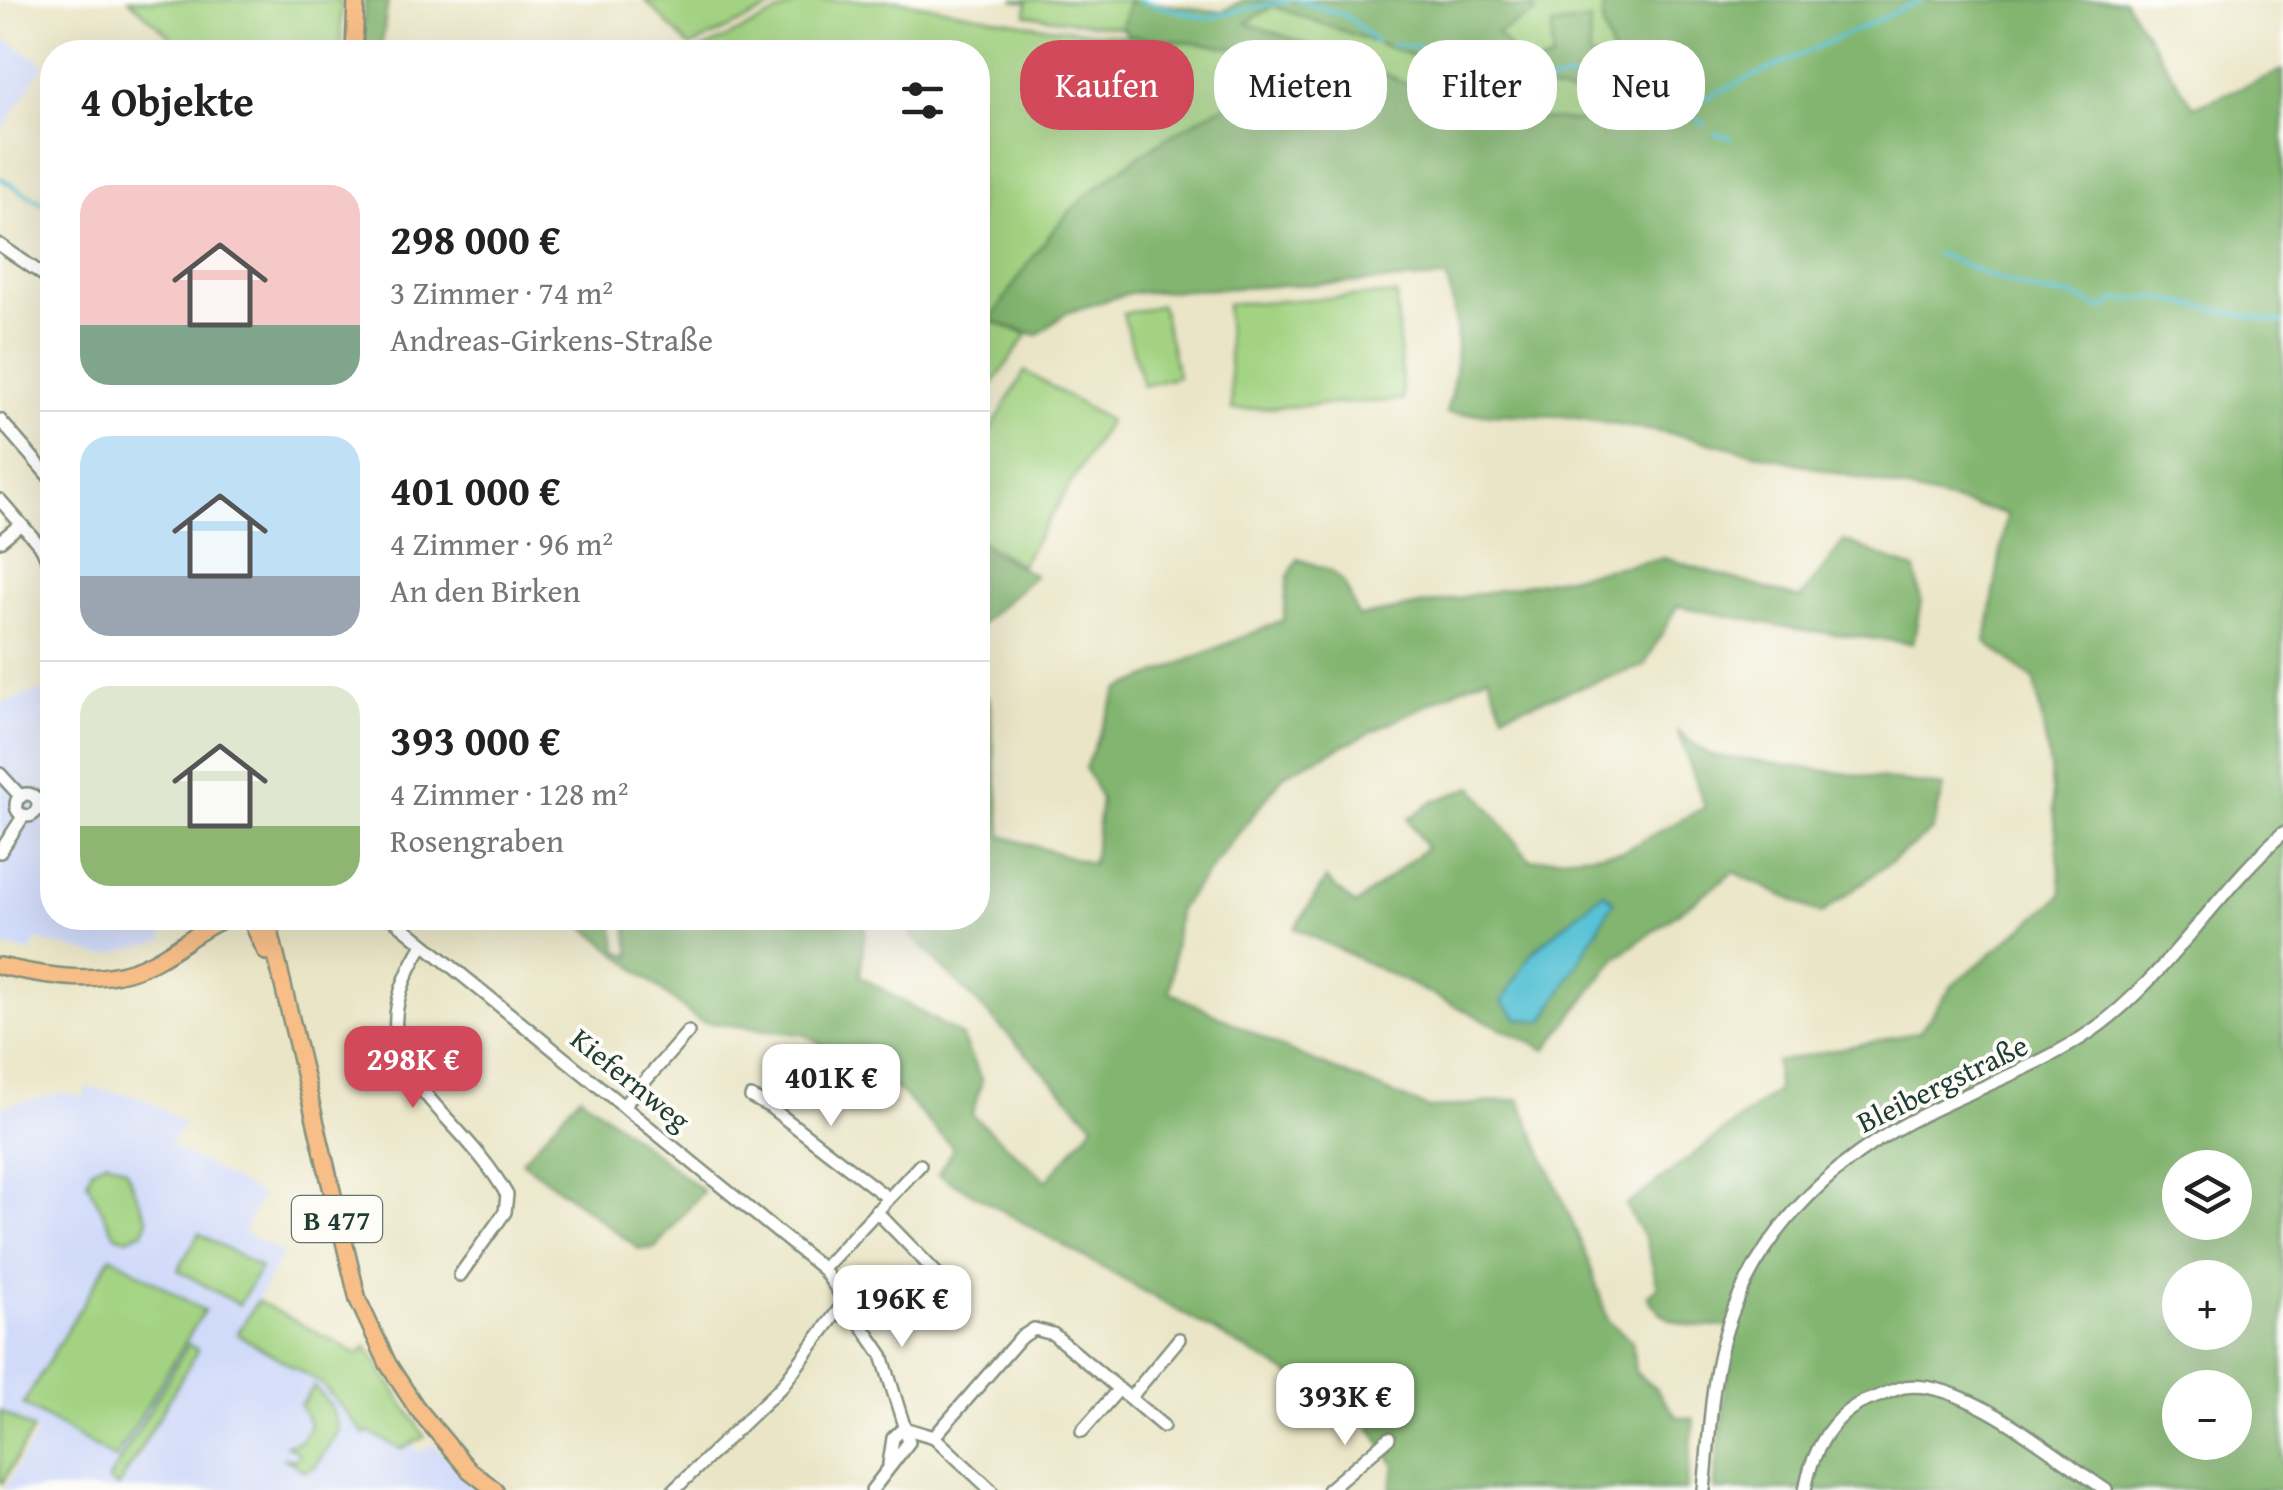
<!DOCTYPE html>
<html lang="de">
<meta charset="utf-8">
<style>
body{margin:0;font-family:"Gentium Book Plus",serif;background:#f6f6f6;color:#222;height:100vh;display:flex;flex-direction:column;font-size:38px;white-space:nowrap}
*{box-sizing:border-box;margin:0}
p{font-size:32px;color:#767676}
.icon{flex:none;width:55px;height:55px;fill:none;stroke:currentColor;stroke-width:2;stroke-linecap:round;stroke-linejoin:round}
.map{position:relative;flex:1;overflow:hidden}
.sheet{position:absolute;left:40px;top:40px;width:950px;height:890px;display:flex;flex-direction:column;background:#fff;border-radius:40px;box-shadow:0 10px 40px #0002}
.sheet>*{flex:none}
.banner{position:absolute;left:1020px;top:40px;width:950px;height:90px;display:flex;gap:20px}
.tools{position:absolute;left:2162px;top:1150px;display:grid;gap:20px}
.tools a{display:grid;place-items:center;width:90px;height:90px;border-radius:50%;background:#fff;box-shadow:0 10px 40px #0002;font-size:50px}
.price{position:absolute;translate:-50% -85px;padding:0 22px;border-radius:20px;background:#fff;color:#222;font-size:32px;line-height:65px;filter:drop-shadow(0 2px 5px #0008)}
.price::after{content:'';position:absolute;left:50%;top:60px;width:30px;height:22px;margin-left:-15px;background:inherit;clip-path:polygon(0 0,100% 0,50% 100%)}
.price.active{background:#d1495b;color:#fff}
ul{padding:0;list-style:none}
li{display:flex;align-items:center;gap:30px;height:250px;padding:0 40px}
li+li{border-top:2px solid #e0e0e0}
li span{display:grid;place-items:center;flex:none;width:280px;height:200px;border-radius:30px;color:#555}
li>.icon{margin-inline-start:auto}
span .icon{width:120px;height:120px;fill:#fffc;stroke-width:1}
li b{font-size:42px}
h2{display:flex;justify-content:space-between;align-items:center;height:120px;padding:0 40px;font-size:42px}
.pill{padding:0 35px;border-radius:40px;background:#fff;box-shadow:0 10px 40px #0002;font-size:35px;line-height:90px}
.pill.active{background:#d1495b;color:#fff}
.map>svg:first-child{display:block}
.built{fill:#d0daf9}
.green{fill:#a3d382;stroke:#61885b;stroke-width:2.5}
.forest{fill:#82b570;stroke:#507952;stroke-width:2.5;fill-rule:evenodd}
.water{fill:#59c2d6;stroke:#3c8085;stroke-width:2.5}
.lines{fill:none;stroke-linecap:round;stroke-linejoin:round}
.stream{stroke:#59c2d6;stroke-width:4}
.minor-casing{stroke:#84917d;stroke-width:16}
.major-casing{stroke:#84917d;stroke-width:20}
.minor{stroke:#fff;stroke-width:11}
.major{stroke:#f7be88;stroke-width:15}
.labels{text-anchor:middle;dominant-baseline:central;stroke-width:8;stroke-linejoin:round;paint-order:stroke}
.shield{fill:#fdfcf7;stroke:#62766e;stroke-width:2.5}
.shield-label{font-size:28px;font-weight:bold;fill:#1f3d34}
.street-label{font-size:30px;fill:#1f3d34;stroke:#fdfcf7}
</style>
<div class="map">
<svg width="2283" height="1490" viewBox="0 0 2283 1490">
<rect width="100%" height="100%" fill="#fdfcf7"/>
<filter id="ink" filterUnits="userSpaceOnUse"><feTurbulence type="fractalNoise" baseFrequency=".01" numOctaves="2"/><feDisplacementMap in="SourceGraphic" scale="20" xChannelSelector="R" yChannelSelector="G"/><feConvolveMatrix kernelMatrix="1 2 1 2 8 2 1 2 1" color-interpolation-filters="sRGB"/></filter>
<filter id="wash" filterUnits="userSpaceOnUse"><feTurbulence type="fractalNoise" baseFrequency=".0048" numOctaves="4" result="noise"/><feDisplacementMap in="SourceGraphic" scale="40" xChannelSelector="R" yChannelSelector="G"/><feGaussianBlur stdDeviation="2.25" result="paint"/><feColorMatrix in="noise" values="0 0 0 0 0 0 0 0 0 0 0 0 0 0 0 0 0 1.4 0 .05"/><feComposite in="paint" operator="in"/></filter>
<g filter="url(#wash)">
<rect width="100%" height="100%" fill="#eae5c6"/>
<path class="built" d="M 0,36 L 44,64 L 0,134 Z
M 52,687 L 52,918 L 167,918 L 163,941 L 103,956 L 36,940 L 32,952 L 0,946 L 0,704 Z
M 87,1087 L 144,1098 L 185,1124 L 170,1145 L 262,1196 L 243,1231 L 283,1253 L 257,1301 L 359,1354 L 367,1347 L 420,1432 L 413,1445 L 419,1452 L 433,1444 L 477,1490 L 3,1490 L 37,1433 L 0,1411 L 0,1107 L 63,1093 L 83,1098 Z"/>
<path class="green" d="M 129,0 L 341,0 L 341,52 L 168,52 L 170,36 Z
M 645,0 L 788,0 L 690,47 Z
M 805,0 L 897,0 L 1038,26 L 1252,50 L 1322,68 L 1249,91 L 1088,195 L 991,321 L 1027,335 L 978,405 L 978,52 L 697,52 Z
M 1013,0 L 1129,0 L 1122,28 L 1026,15 L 1027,2 Z
M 1548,0 L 1604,0 L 1602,22 L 1615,61 L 1588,58 L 1589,20 L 1552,61 L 1525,68 L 1497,33 L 1535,13 L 1532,6 Z
M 1273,6 L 1516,93 L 1542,88 L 1657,110 L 1623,123 L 1542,119 L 1455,105 L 1355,61 L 1246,23 Z
M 1396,294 L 1403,400 L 1232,410 L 1226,304 Z
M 1161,305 L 1178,377 L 1143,386 L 1123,314 Z
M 1025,371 L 1109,421 L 1021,565 L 978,539 L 978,451 Z
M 107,1161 L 125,1168 L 148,1220 L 143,1232 L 128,1239 L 115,1235 L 87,1182 L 92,1168 Z
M 199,1233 L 260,1268 L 239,1305 L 178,1270 Z
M 111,1256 L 204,1311 L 115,1459 L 23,1404 Z
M 257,1301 L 359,1354 L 367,1347 L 425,1437 L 401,1449 L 368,1432 L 365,1435 L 321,1383 L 237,1334 Z
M 188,1344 L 198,1350 L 118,1487 L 108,1481 Z
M 314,1386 L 330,1405 L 339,1430 L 315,1467 L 305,1471 L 282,1457 L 295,1460 L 299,1453 L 286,1445 L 301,1441 L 310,1425 L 300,1405 Z
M 0,1411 L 33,1430 L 2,1483 L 0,1482 Z"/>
<path class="forest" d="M 365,0 L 388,0 L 381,52 L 361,52 Z
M 1129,0 L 1222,12 L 1243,0 L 1492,0 L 1509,7 L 1532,6 L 1536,13 L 1497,33 L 1525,68 L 1552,61 L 1552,26 L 1590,20 L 1589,58 L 1614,60 L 1602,22 L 1604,0 L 2124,0 L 2194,107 L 2283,70 L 2283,1490 L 1714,1490 L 1728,1366 L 1738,1327 C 1699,1326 1670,1332 1647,1296 L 1658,1287 L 1646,1241 L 1626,1206 L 1777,1091 L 1776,1062 L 1919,1032 L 1952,986 L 2062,895 L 2050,767 L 2035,681 L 1986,642 L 2007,514 L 1684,436 L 1564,416 L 1446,413 C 1461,360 1460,331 1447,278 L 1129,293 L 1066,313 L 1037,335 L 990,321 C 1018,278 1050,226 1090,193 C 1157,138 1238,92 1320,68 L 1252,50 L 1129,35 L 1122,28 ZM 1273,6 L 1517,93 L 1542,88 L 1655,110 L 1623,123 L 1542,119 L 1455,105 L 1355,61 L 1247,23 ZM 2180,1168 L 2235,1168 L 2235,1222 L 2180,1222 ZM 2180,1278 L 2235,1278 L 2235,1332 L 2180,1332 ZM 2180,1388 L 2235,1388 L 2235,1442 L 2180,1442 Z
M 1844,541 L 1915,570 L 1921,601 L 1913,643 L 1802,630 L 1677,606 L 1644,666 L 1503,713 L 1488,675 L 1285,774 L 1178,910 L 1170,992 L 1296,1054 L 1430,1109 L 1519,1099 L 1588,1259 L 1608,1321 L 1632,1341 L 1635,1372 L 1655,1388 L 1677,1417 L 1694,1419 L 1686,1490 L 1391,1490 L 1395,1465 L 1363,1416 L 938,1174 L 953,1148 L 899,1091 L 806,1035 L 699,1021 L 574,918 L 612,918 L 618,950 L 631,957 L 626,918 L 866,918 L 860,976 L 961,1036 L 982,1081 L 972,1115 L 1047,1181 L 1094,1124 L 895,918 L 978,918 L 978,685 L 989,699 L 1002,836 L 1093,864 L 1101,799 L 1085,768 L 1118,690 L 1283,620 L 1288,577 L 1298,559 C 1342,574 1343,575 1358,617 L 1665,558 L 1800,599 Z
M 978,543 L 1035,576 L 978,626 Z
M 1678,732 L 1709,755 L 1944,787 L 1932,831 L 1821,914 L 1734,872 L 1616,958 L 1546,1050 L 1295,928 L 1326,879 L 1355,905 L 1426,848 L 1408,819 L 1434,801 L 1473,787 L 1530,860 L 1623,851 L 1705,807 Z
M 580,1095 L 703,1191 L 655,1248 L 639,1249 L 522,1161 Z"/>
<path class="water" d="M 1604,892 L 1614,901 L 1544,1021 L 1519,1019 L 1502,1002 L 1532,952 Z"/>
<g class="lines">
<path class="stream" d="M 1138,0 L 1205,18 L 1291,0
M 1298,0 L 1346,16 L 1376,42
M 1391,45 L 1417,47 L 1466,65 L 1470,73 L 1482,73 L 1491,84 L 1501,78 L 1516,90 L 1567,79 L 1678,103 L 1707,97 L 1922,0
M 1678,103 L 1705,125
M 1715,134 L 1731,137
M 0,178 L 52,209
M 1936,253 L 1989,276 L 2042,293 L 2073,296 L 2103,309 L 2116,300 L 2156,298 L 2283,323"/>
</g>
</g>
<g filter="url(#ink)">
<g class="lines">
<defs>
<path id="minor" d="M 0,245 L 52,281
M 0,420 L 52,480
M 0,500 L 42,548 L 52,570
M 0,541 L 21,524
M 0,774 L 21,797
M16 805a11 11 0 1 1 22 0a11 11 0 1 1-22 0Z
M 0,852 L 24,815
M 392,918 L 823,1269 L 882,1355 L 909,1442 L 872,1490
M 423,945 C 345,1070 453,1099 507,1195 L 505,1212 L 460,1275
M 751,1097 L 770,1107 L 888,1198
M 624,1105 L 688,1032
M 876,1211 L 945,1282
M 823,1269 L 920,1165
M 1130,1398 L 1179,1339
M 904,1428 L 934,1437 L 1020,1338 L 1034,1329 L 1053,1334 L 1163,1426
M 1082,1431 L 1119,1389
M 934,1437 L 991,1490
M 889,1464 L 893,1438 L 904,1428
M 674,1490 L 782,1386 L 846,1300
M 1328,1490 L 1389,1438
M 1704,1490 C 1709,1445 1710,1398 1720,1354 C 1745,1243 1830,1158 1931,1111 C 1986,1084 2043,1065 2093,1030 C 2165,979 2216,892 2283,833
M 1805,1490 C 1811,1454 1832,1413 1868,1400 C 1880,1396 1892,1390 1904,1387 C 1963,1377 2057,1458 2106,1490"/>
<path id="major" d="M 354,52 L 356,0
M 250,918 L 266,952
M 267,918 L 358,1300 L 388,1364 L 416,1407 L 469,1470 L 495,1490
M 0,966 C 54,978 110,988 160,958 C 183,945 203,927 227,918"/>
</defs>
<use href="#minor" class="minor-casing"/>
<use href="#major" class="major-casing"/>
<use href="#minor" class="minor"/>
<use href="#major" class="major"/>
</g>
</g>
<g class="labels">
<rect class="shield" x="292" y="1196" width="90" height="46" rx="8"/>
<g class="shield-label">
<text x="337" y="1219">B 477</text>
</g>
<g class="street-label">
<text transform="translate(631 1079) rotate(39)">Kiefernweg</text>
<text transform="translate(1942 1083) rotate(-26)">Bleibergstraße</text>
</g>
</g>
</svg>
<div class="tools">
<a><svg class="icon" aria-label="layers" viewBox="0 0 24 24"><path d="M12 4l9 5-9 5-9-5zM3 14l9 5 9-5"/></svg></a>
<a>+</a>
<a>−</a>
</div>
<b class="price active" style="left:413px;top:1111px">298K €</b>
<b class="price" style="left:831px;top:1129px">401K €</b>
<b class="price" style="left:902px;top:1350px">196K €</b>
<b class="price" style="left:1345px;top:1448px">393K €</b>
<div class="banner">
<a class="pill active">Kaufen</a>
<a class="pill">Mieten</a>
<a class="pill">Filter</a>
<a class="pill">Neu</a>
</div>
<section class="sheet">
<h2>4 Objekte<svg class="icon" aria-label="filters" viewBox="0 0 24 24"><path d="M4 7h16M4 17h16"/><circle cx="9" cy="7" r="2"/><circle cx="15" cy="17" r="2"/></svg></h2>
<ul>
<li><span style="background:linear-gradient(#f6c9c9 70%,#7fa58c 0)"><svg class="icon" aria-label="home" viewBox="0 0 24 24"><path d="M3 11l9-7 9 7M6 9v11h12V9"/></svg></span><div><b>298 000 €</b><p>3 Zimmer · 74 m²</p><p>Andreas-Girkens-Straße</p></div></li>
<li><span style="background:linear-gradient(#bfe0f5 70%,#9aa5b1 0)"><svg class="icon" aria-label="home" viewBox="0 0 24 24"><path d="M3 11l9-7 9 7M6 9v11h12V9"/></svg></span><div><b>401 000 €</b><p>4 Zimmer · 96 m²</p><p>An den Birken</p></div></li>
<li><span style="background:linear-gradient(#dfe7d0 70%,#8fb573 0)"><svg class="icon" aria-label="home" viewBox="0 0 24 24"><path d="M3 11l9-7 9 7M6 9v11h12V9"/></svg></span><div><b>393 000 €</b><p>4 Zimmer · 128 m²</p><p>Rosengraben</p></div></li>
</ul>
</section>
</div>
